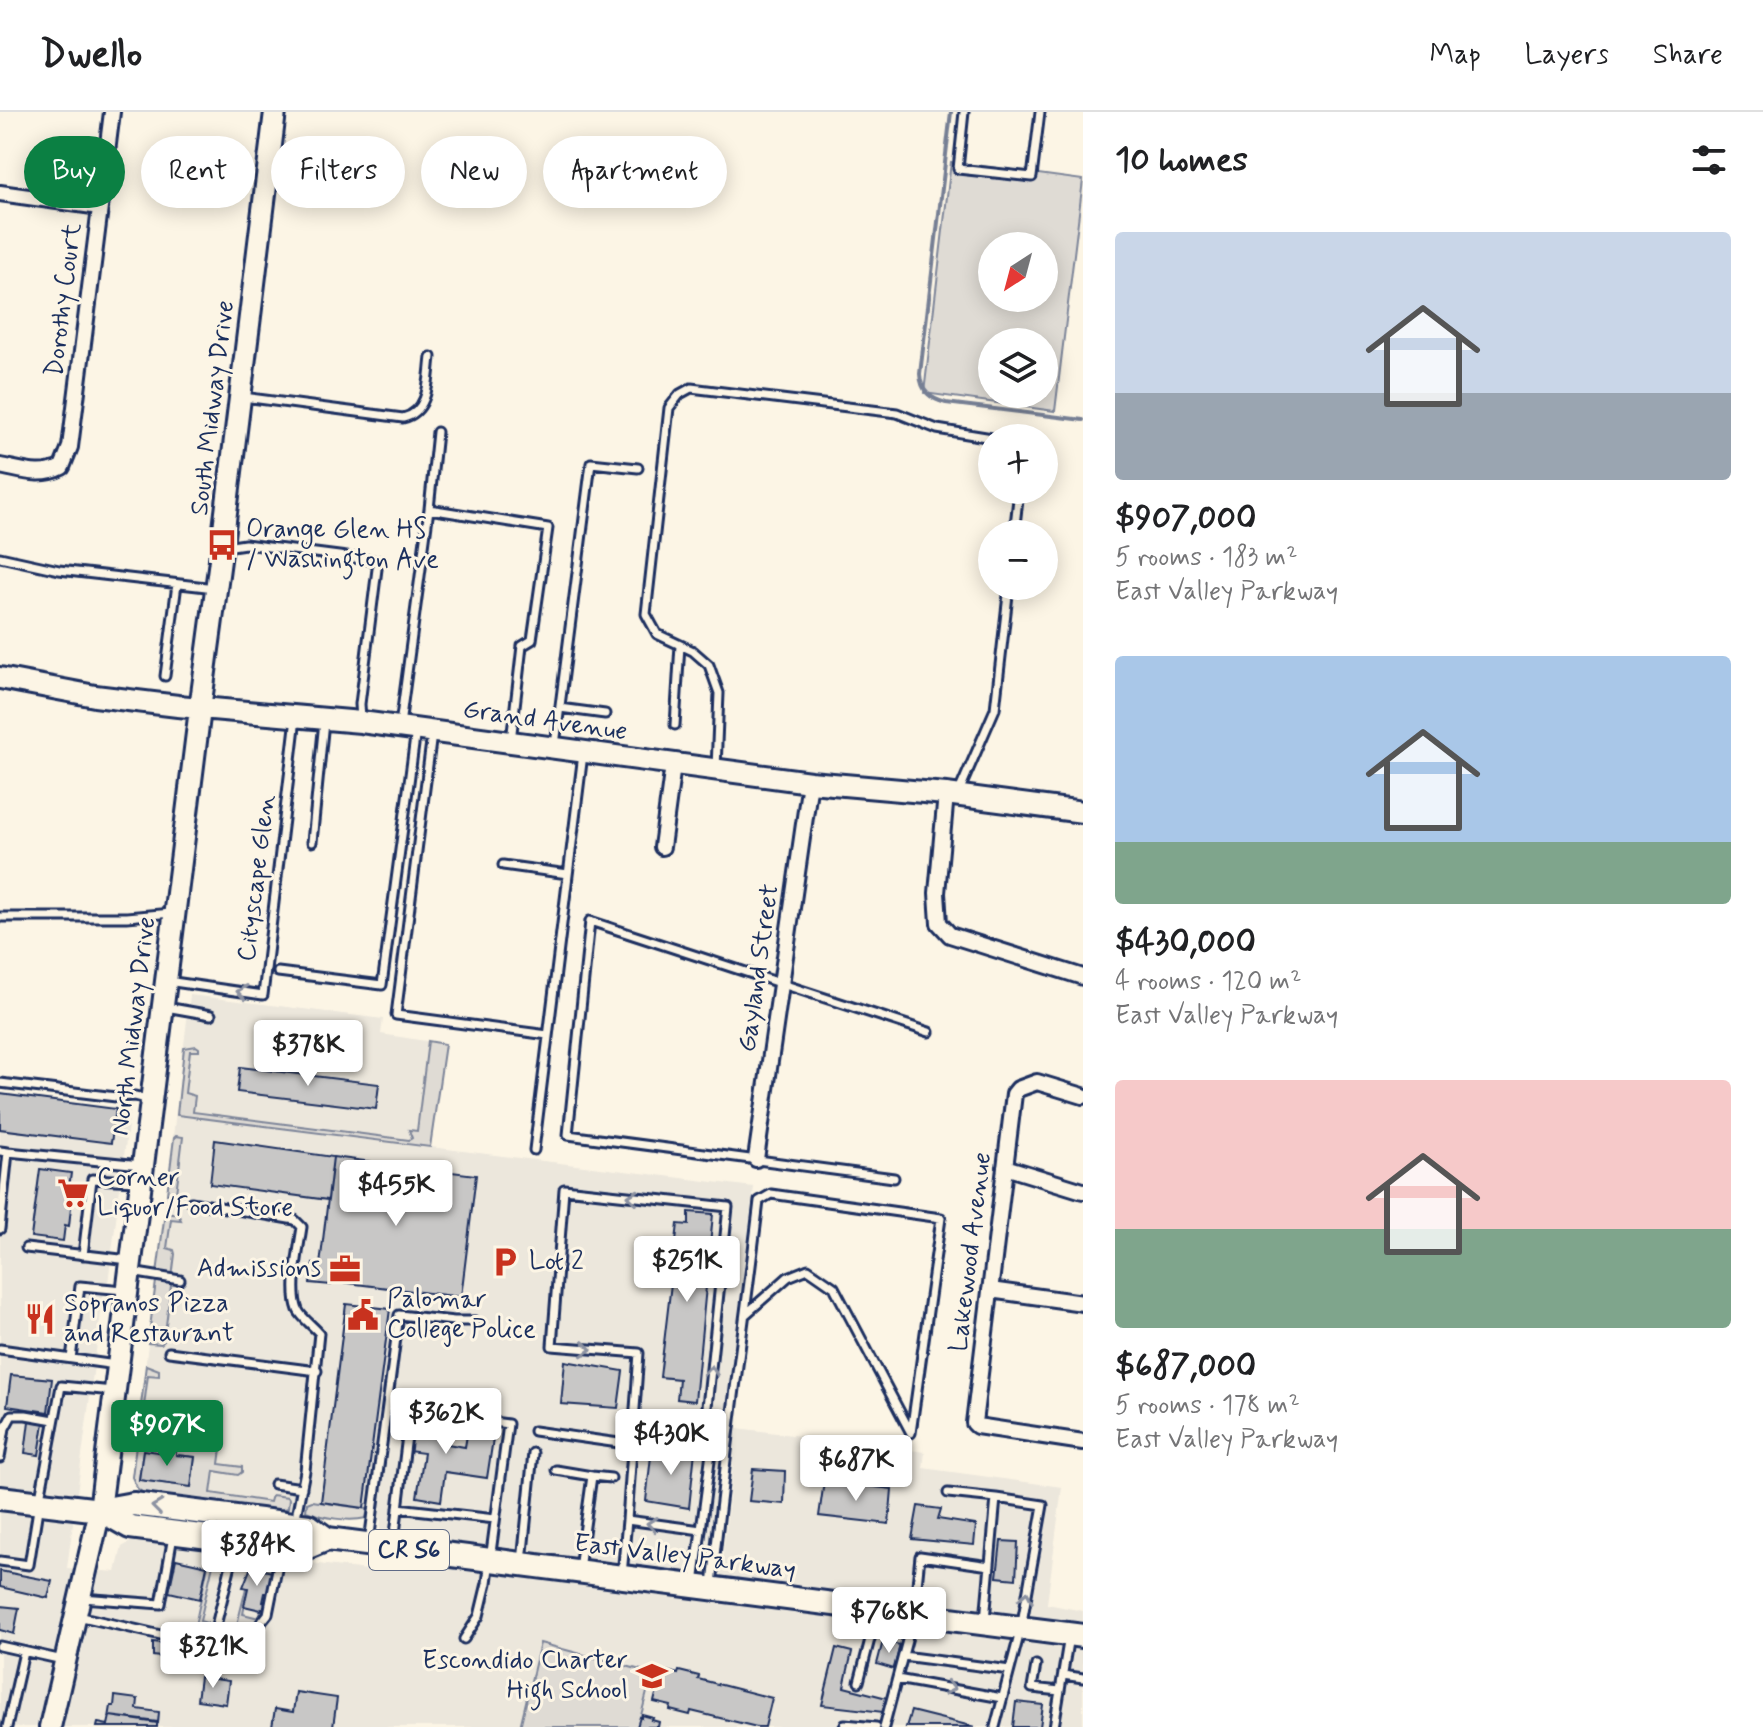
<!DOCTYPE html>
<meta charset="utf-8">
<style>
body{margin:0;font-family:Mynerve,sans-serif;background:#f6f6f6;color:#202124;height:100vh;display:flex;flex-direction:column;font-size:30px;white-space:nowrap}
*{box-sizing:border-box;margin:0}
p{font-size:26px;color:#757577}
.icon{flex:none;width:44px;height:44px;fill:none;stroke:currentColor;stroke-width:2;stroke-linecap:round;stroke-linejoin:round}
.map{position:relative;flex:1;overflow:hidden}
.drawer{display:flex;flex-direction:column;background:#fff;width:680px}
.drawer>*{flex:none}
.hud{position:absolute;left:24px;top:24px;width:760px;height:72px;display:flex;gap:16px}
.needle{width:52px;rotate:216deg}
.tools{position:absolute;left:978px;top:120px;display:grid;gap:16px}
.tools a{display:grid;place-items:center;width:80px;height:80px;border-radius:50%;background:#fff;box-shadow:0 4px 20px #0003;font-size:40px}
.price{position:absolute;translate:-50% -68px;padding:0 18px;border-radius:8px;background:#fff;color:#222;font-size:26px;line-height:52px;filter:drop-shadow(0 2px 4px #0008)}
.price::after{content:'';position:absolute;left:50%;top:48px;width:24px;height:18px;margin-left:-12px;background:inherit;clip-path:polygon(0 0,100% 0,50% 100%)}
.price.on{background:#0b8043;color:#fff}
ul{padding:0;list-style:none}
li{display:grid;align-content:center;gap:16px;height:424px;padding:0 32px}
li span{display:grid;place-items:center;height:248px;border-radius:8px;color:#555}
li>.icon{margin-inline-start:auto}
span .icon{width:144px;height:144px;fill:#fffc;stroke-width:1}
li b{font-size:34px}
h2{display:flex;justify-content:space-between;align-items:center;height:96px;padding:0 32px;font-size:34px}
.pill{padding:0 28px;border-radius:36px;background:#fff;box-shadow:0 4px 20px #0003;font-size:28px;line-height:72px}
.pill.on{background:#0b8043;color:#fff}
header{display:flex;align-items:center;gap:48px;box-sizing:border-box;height:112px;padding:0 40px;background:#fff;border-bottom:2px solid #e0e0e0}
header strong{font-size:38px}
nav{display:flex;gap:44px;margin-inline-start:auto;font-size:28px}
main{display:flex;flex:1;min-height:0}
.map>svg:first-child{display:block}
.built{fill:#ece7dc}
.green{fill:#dfdbd4;stroke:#7d8599;stroke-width:2;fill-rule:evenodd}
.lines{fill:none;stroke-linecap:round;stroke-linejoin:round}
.stream{stroke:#767f94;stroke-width:4}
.building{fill:#c8c7c6;stroke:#1b2f5e;stroke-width:2}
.lane-casing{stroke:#1b2f5e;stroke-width:13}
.street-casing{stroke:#1b2f5e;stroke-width:20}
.secondary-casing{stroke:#1b2f5e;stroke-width:26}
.primary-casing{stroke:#1b2f5e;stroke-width:28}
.lane{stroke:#fcf5e5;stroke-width:7}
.street{stroke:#fcf5e5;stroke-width:14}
.secondary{stroke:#fcf5e5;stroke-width:20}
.primary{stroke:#fcf5e5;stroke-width:22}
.oneway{stroke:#8c92a2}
.labels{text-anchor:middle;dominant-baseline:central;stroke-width:6;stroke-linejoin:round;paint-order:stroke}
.shield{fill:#fcf5e5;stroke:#5e6a86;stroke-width:2}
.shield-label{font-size:24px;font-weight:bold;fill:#1b2f5e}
.street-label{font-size:26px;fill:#1b2f5e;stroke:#fcf5e5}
.poi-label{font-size:26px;fill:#1b2f5e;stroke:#fcf5e5;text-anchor:start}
</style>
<header>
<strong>Dwello</strong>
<nav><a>Map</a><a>Layers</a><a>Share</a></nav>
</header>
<main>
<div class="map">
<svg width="1083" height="1615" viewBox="0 0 1083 1615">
<rect width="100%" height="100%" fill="#fcf5e5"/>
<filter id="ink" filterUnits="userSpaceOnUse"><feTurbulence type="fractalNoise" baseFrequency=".0125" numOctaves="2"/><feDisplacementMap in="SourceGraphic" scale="16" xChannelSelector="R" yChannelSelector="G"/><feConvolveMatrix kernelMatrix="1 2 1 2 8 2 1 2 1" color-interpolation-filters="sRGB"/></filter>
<g filter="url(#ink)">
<path class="built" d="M 190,883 L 383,907 L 381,922 L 445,932 L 431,1035 L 754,1075 L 704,1475 L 719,1477 L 737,1316 L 925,1340 L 923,1356 L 1062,1375 L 1047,1492 L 1083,1499 L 1083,1615 L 0,1615 L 0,980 L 130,997 L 107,1179 L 104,1179 L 67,1456 L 116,1460 L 122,1435 L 132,1429 L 375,1459 L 381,1408 L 366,1406 L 358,1408 L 314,1403 L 306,1399 L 288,1396 L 278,1398 L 143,1381 L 137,1376 L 132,1365 Z"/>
<path class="green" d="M 951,50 L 1083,68 L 1055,299 L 924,281 ZM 992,134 L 1044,134 L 1044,186 L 992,186 ZM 992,230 L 1044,230 L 1044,282 L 992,282 Z
M 428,929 L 445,932 L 430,1035 L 177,1003 L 184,936 L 196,934 L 199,936 L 199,939 L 190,939 L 185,981 L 195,984 L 193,1000 L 409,1028 L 412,1026 L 409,1018 L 417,1019 Z
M 176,1024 L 183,1025 L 176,1081 L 175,1082 L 167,1082 L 174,1026 Z
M 165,1100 L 178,1102 L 181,1108 L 171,1107 L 167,1136 L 174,1138 L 175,1142 L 164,1229 L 161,1232 L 148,1231 Z
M 146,1253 L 159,1258 L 159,1264 L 148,1263 L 144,1294 L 221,1304 L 219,1306 L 202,1304 L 199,1328 L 217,1330 L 218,1328 L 222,1329 L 219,1352 L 242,1355 L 242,1360 L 238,1363 L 214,1359 L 211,1381 L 270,1390 L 272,1383 L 288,1385 L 289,1387 L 288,1396 L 278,1398 L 143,1381 L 137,1376 L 132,1365 ZM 165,1337 L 176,1338 L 176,1343 L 195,1345 L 191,1375 L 139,1368 L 143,1339 L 164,1341 Z
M 312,1389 L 368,1397 L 366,1406 C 349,1410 322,1406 306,1399 L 307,1391 Z
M 211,1439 L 221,1440 L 222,1449 L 214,1448 L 200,1509 L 207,1511 L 208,1517 L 202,1523 L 193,1523 Z
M 245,1443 L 275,1446 L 275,1458 L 271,1472 L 269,1471 L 272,1460 L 241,1454 Z
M 246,1476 L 248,1476 L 243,1502 L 259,1506 L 262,1496 L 265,1497 L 262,1505 L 250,1515 L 239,1537 L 224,1534 L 221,1531 L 222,1528 L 233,1529 Z
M 540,1531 L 652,1561 L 638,1615 L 520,1615 Z"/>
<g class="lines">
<path class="stream" d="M 951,0 L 920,262 C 921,280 931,287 946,291 L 1083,308"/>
</g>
<path class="building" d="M 240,955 L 379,972 L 376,997 L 237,980 Z
M 0,982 L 116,997 L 111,1031 L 0,1017 Z
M 215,1028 L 333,1045 L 328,1088 L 210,1072 Z
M 333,1045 L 476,1063 L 461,1185 L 331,1169 L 331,1173 L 310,1171 L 313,1152 L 320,1153 Z
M 40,1057 L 71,1061 L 69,1076 L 73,1076 L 69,1114 L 65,1113 L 63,1129 L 31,1125 Z
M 689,1100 L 713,1102 L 695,1289 L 677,1287 L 679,1267 L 660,1265 L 678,1112 L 689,1113 Z
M 346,1192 L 390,1197 L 364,1396 L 321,1390 Z
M 565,1249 L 623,1259 L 618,1296 L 561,1292 Z
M 11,1263 L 52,1267 L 48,1300 L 7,1294 Z
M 414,1303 L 445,1308 L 441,1331 L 465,1335 L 467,1323 L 493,1327 L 487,1366 L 445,1360 L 441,1389 L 417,1385 L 424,1341 L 408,1339 Z
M 29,1309 L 44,1311 L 39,1343 L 25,1341 Z
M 652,1335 L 695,1339 L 689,1396 L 646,1389 Z
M 165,1337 L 176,1339 L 176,1343 L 195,1345 L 191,1375 L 139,1368 L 143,1338 L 164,1341 Z
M 753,1357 L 785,1359 L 784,1392 L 749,1389 Z
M 824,1369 L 892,1377 L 889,1412 L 819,1404 Z
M 918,1394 L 941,1397 L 938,1407 L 976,1413 L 974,1433 L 912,1427 Z
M 1001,1429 L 1018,1430 L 1016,1467 L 997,1465 Z
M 176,1447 L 207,1454 L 200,1487 L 169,1480 Z
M 251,1455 L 272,1460 L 269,1481 L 265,1481 L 263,1490 L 266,1491 L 265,1497 L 262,1496 L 261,1498 L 244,1494 L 248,1476 L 243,1475 Z
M 0,1459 L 52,1469 L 48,1486 L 0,1475 Z
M 0,1494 L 19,1496 L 14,1522 L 0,1518 Z
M 883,1529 L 900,1533 L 894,1557 L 877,1552 Z
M 153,1530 L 176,1533 L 176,1547 L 153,1544 Z
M 836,1536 L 852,1540 L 844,1575 L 887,1586 L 883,1600 L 822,1593 Z
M 662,1558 L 678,1562 L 679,1559 L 699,1564 L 698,1567 L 772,1586 L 765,1615 L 757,1615 L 691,1599 L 690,1603 L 670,1598 L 671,1594 L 654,1590 Z
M 200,1565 L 229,1569 L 226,1592 L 197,1588 Z
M 296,1580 L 337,1586 L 333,1615 L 272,1615 L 275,1597 L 293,1600 Z
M 115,1584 L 138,1587 L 137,1597 L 159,1600 L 158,1611 L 110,1604 L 109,1606 L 111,1594 L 114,1594 Z
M 1016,1590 L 1043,1593 L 1040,1615 L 1013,1615 Z
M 911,1599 L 975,1615 L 906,1615 Z
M 642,1603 L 653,1606 L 652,1608 L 659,1610 L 658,1615 L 637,1615 L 640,1605 L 642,1606 Z
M 110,1604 L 157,1610 L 157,1615 L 97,1615 L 98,1611 L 108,1613 Z"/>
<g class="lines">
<defs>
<path id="lane" d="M 964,0 L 958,57 L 1032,65 L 1040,0
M 243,285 L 403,306 C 430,300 428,267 431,245
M 429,397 L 437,320
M 1014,422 L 1019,378
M 225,435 L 245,432 L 378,449 L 360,592 L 361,608
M 0,445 L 59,458 L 215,476
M 165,564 L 177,472
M 560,596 L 605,602
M 400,613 L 429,397 L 548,416 L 532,528 L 522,534 L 511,629
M 675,613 L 680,533
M 432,622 L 396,903 L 548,923
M 555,633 L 591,351 L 638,356
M 716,657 L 719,581 L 709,553 L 693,539 L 657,522 L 646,502 L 669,296 L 680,282 L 691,276 L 897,301 L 937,317 L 992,326
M 958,682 L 995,597 L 1009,474
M 312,730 L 324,609
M 503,753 L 568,762
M 0,805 L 127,805 L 172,801
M 278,860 L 382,873 L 416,618
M 167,869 L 263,883 L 296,606
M 166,895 L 211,903
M 0,971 L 116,985 L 135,984 L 150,988
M 534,1038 L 583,642
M 0,1039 L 8,1040 L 0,1117
M 8,1040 L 141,1053
M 894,1066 L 568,1023 L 590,809 L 929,920
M 191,1090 L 295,1108 L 302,1115 C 299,1136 290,1178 298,1198 C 301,1205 313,1214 319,1221 L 305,1359 L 295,1410
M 26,1136 L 129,1148
M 83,1143 L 92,1067 L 137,1069
M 131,1160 L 180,1168
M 0,1237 L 116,1253
M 169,1240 L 317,1259
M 71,1247 L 80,1174 L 124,1178
M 634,1313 L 707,1320
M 534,1319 L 633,1333
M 0,1346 L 5,1316 L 12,1303 L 26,1303 L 54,1308
M 556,1358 L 592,1364
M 274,1372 L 302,1376
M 948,1381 L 996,1386
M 398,1396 L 495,1407
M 627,1408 L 639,1241 L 552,1234 L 564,1077 L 728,1095 L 705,1314 L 712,1333 L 701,1418
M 369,1430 L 399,1203 L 454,1209 L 475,1209
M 394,1430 L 410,1299 L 508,1312 L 487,1471 L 479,1504 L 464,1527
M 0,1449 L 29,1453 L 39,1391 L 61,1274 L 113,1279
M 522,1450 L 533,1341
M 579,1457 L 592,1364 L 611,1366
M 622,1463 L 627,1408 L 701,1418 L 694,1472
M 712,1474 C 724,1345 744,1217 759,1089 L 771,1082 L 941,1106 L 911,1321 L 834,1175 L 808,1157 L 788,1165 L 746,1202
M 82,1486 L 161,1492 L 173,1424
M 78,1504 L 174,1526 L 213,1540 L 242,1545 L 247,1540 L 252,1522 L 268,1502 L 281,1437
M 985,1508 L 996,1386 L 1043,1393 L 1021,1516 L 995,1615
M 0,1534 L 63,1548
M 210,1538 L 236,1432
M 903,1544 L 1010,1558
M 1036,1553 L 1032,1576 L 1060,1579
M 1063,1563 L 1083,1566
M 897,1567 L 1002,1586
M 859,1570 L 877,1500
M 7,1615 L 24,1540
M 844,1615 L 845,1612 L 876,1615
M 884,1615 L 914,1502 L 920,1444 L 990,1454
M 1054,1615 L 1069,1524"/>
<path id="street" d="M 0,81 L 100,95
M 0,354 C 22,358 41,366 62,355 L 70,335 L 112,0
M 946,682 L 937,781 L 939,811 L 950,823 L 1083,865
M 662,735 L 673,653
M 1083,984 L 1037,970 L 1018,977 L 1014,982 L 974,1311 L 977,1314 L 1083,1330
M 756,1047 L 810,670
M 1005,1055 L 1083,1079
M 990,1178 L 1083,1191"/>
<path id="secondary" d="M 0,566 L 95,584 L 178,594 L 361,610 L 810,670 L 946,682 L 1083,700
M 50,1615 L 100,1398 L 200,597 L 222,433 L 275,0"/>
<path id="primary" d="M 0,1386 L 100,1398 L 133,1392 L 309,1414 L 327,1427 L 1083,1524
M 100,1398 L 130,1415 L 303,1437 L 327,1427"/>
</defs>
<use href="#lane" class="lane-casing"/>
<use href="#street" class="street-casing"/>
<use href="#secondary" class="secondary-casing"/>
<use href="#primary" class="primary-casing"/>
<use href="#lane" class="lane"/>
<use href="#street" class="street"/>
<use href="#secondary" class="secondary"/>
<use href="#primary" class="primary"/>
</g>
<defs><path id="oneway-chevron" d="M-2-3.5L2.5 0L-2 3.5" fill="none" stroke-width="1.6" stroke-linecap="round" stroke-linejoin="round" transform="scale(2)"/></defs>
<g class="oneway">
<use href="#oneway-chevron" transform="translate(242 880) rotate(-172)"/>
<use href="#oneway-chevron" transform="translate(633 1085) rotate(-174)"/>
<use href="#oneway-chevron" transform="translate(586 1237) rotate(4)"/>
<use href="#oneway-chevron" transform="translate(711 1259) rotate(-84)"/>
<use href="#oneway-chevron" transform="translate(157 1395) rotate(-173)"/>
<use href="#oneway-chevron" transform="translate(652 1412) rotate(-172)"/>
<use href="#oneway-chevron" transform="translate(1026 1485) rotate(-79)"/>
<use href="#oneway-chevron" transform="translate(950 1576) rotate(10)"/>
</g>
</g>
<defs>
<symbol id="bus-bare" viewBox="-9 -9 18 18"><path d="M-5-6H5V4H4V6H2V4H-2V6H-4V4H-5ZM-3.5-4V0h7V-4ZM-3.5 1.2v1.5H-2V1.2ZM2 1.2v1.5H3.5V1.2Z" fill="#c8321e" stroke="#fcf5e5" stroke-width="2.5" paint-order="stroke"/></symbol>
<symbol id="supermarket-bare" viewBox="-9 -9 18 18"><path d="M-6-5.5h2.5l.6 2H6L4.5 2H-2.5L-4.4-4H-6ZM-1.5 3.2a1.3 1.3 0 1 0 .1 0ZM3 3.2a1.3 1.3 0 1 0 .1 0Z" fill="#c8321e" stroke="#fcf5e5" stroke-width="2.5" paint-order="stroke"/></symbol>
<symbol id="parking-bare" viewBox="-9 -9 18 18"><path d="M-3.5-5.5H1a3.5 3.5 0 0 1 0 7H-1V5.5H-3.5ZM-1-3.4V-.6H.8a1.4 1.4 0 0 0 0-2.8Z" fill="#c8321e" stroke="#fcf5e5" stroke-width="2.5" paint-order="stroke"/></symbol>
<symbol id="office-bare" viewBox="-9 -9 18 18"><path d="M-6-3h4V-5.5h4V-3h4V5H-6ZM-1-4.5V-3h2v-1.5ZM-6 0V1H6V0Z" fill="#c8321e" stroke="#fcf5e5" stroke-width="2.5" paint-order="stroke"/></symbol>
<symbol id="civic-bare" viewBox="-9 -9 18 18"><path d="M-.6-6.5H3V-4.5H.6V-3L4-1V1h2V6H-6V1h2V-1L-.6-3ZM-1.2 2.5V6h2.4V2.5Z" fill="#c8321e" stroke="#fcf5e5" stroke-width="2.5" paint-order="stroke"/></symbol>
<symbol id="restaurant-bare" viewBox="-9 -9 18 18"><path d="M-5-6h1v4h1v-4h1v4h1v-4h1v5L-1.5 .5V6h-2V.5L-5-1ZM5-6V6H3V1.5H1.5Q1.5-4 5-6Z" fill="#c8321e" stroke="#fcf5e5" stroke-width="2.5" paint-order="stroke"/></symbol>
<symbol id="school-bare" viewBox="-9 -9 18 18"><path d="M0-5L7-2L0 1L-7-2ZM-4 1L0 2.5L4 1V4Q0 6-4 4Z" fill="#c8321e" stroke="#fcf5e5" stroke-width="2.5" paint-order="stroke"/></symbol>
</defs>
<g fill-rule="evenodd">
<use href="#bus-bare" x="200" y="411" width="44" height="44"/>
<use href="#supermarket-bare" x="51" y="1059" width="44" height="44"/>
<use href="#parking-bare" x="483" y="1128" width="44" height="44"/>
<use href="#office-bare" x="323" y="1135" width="44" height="44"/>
<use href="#civic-bare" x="341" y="1181" width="44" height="44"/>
<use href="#restaurant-bare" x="18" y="1185" width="44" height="44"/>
<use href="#school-bare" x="630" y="1542" width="44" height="44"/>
</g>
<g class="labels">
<rect class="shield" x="369" y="1418" width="80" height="40" rx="6"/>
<g class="shield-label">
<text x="409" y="1438">CR S6</text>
</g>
<g class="street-label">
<text transform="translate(64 188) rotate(-83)">Dorothy Court</text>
<text transform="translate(213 296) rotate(-83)">South Midway Drive</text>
<text transform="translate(545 609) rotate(8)">Grand Avenue</text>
<text transform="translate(257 766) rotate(-83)">Cityscape Glen</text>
<text transform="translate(759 856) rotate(-82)">Gayland Street</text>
<text transform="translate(134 914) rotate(-83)">North Midway Drive</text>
<text transform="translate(971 1140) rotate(-83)">Lakewood Avenue</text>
<text transform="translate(685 1445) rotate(7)">East Valley Parkway</text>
</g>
<g class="poi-label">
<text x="246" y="418">Orange Glen HS<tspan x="246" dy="30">/ Washington Ave</tspan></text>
<text x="97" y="1066">Corner<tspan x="97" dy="30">Liquor/Food Store</tspan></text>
<text x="529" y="1150">Lot 2</text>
<text x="321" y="1157" text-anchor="end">Admissions</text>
<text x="387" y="1188">Palomar<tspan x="387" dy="30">College Police</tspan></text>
<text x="64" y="1192">Sopranos Pizza<tspan x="64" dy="30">and Restaurant</tspan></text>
<text x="628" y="1549" text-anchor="end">Escondido Charter<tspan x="628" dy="30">High School</tspan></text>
</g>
</g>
</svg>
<div class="tools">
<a><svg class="needle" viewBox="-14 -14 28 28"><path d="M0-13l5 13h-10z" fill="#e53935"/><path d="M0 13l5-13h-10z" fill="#757577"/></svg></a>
<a><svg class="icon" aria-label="layers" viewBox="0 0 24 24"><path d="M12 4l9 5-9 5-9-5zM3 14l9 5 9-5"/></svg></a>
<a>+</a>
<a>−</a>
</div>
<b class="price" style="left:308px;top:976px">$378K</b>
<b class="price" style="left:396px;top:1116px">$455K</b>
<b class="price" style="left:687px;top:1192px">$251K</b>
<b class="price" style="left:446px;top:1344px">$362K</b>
<b class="price on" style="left:167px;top:1356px">$907K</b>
<b class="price" style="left:671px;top:1365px">$430K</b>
<b class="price" style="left:856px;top:1391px">$687K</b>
<b class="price" style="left:257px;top:1476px">$384K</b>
<b class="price" style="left:889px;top:1543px">$768K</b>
<b class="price" style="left:213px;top:1578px">$321K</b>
<div class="hud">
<a class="pill on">Buy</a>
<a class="pill">Rent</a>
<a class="pill">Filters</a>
<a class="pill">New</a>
<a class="pill">Apartment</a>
</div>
</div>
<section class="drawer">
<h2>10 homes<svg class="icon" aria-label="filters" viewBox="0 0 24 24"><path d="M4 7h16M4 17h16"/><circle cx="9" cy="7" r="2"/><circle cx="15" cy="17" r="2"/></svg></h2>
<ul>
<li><span style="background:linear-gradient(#c9d6e8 65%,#9aa5b1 0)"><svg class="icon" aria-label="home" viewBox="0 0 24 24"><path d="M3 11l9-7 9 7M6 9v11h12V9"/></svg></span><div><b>$907,000</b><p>5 rooms · 183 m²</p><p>East Valley Parkway</p></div></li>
<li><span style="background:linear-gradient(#a9c7e8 75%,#7fa58c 0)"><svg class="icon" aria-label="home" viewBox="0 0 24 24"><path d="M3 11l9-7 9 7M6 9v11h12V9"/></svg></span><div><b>$430,000</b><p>4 rooms · 120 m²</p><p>East Valley Parkway</p></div></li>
<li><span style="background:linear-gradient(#f6c9c9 60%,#7fa58c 0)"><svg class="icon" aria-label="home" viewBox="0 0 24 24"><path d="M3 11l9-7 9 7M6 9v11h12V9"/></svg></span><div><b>$687,000</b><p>5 rooms · 178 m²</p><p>East Valley Parkway</p></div></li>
</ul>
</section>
</main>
